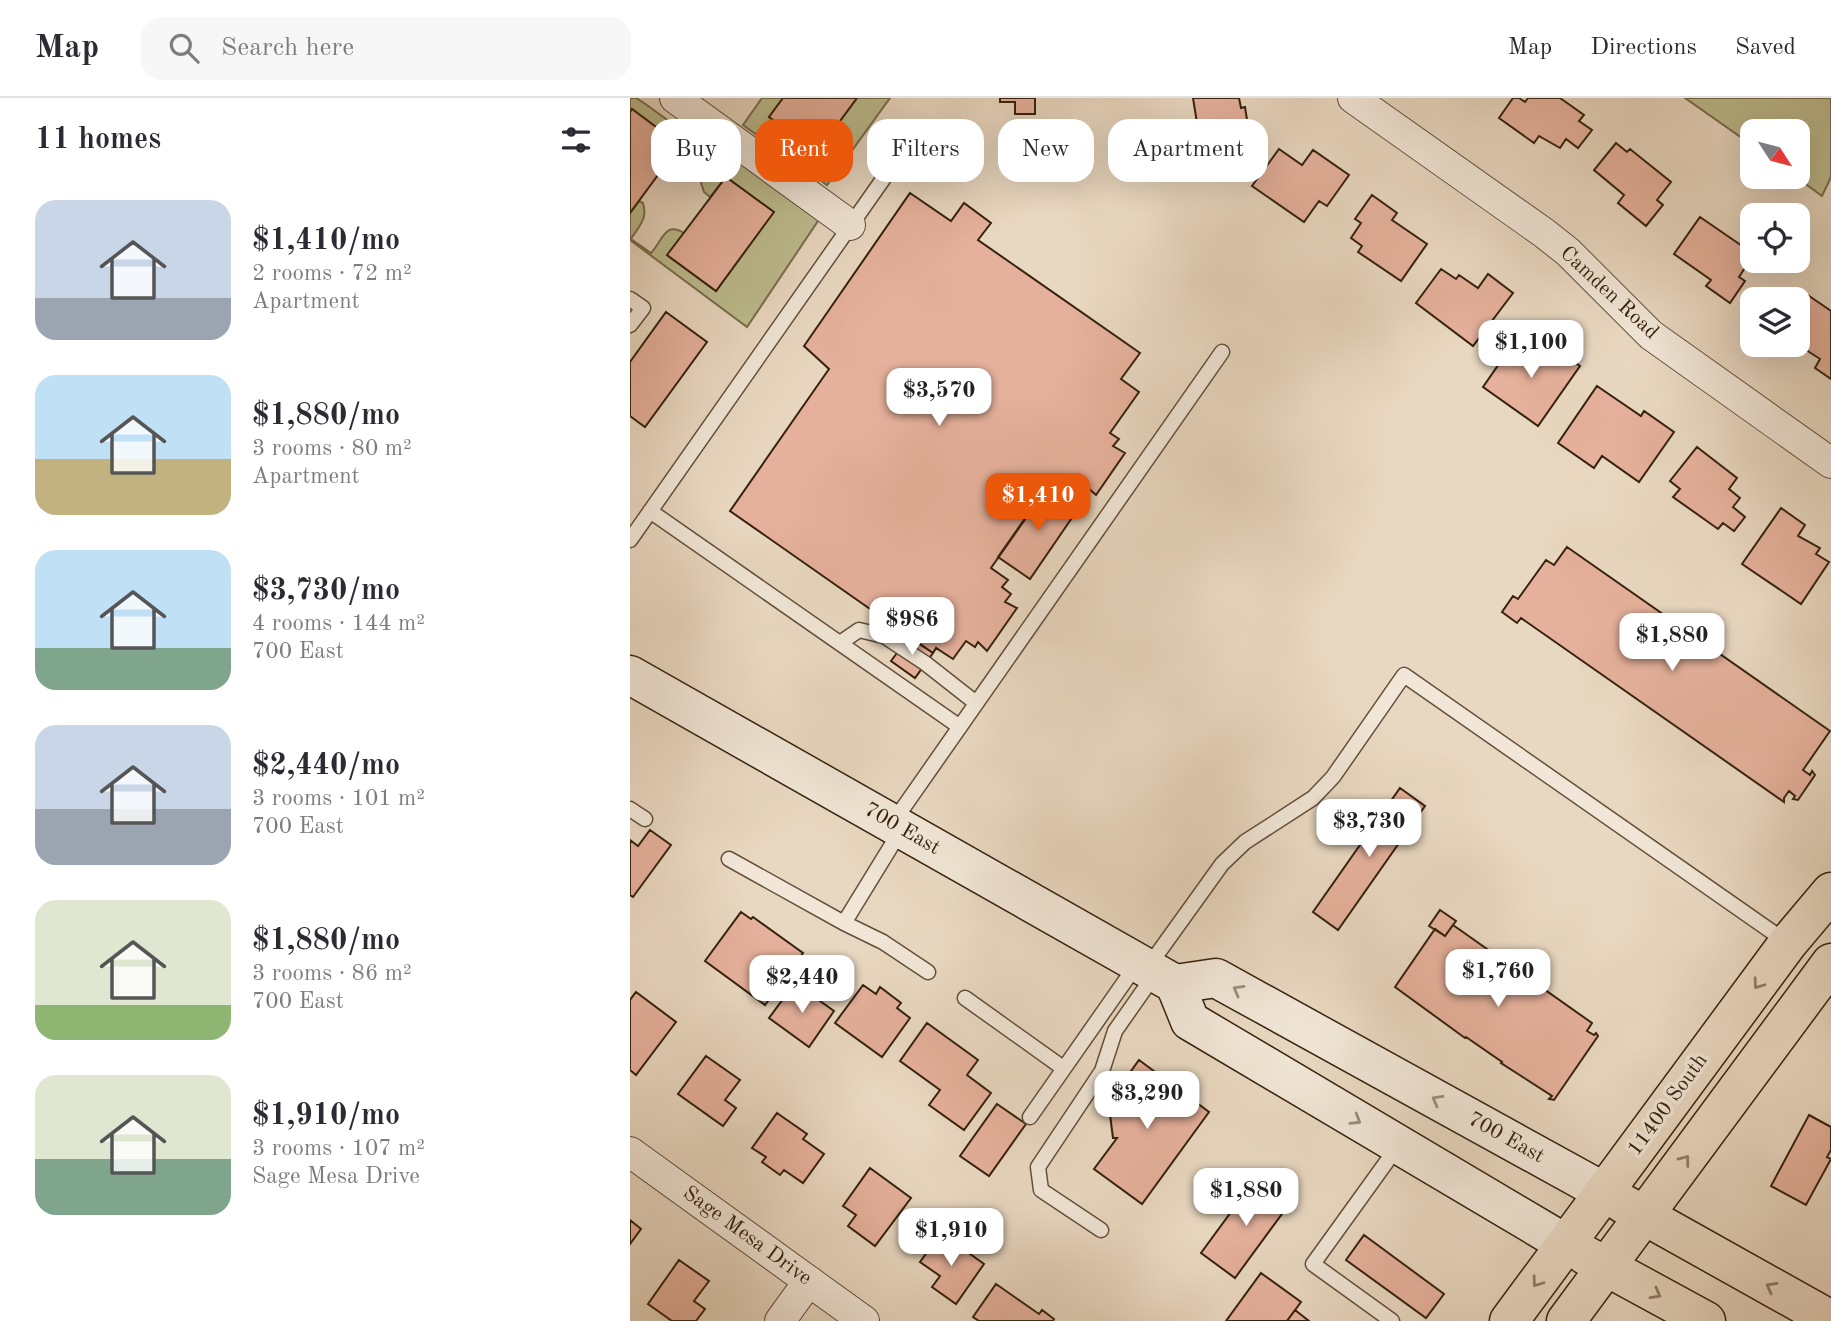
<!DOCTYPE html>
<meta charset="utf-8">
<style>
body{margin:0;font-family:"Old Standard TT",serif;background:#f7f7f7;color:#2b2b33;height:100vh;display:flex;flex-direction:column;font-size:26px;white-space:nowrap}
*{box-sizing:border-box;margin:0}
p{font-size:23px;color:#7c7c81}
.icon{flex:none;width:38px;height:38px;fill:none;stroke:currentColor;stroke-width:2;stroke-linecap:round;stroke-linejoin:round}
.map{position:relative;flex:1;overflow:hidden}
.drawer{display:flex;flex-direction:column;background:#fff;width:630px}
.drawer>*{flex:none}
.banner{position:absolute;left:21px;top:21px;width:665px;height:63px;display:flex;gap:14px}
.needle{width:46px;rotate:126deg}
.tools{position:absolute;left:1110px;top:21px;display:grid;gap:14px}
.tools a{display:grid;place-items:center;width:70px;height:70px;border-radius:14px;background:#fff;box-shadow:0 7px 28px #0002;font-size:35px}
.price{position:absolute;translate:-50% -60px;padding:0 16px;border-radius:14px;background:#fff;color:#222;font-size:23px;line-height:46px;filter:drop-shadow(0 2px 4px #0008)}
.price::after{content:'';position:absolute;left:50%;top:42px;width:21px;height:16px;margin-left:-10px;background:inherit;clip-path:polygon(0 0,100% 0,50% 100%)}
.price.active{background:#ea580c;color:#fff}
ul{padding:0;list-style:none}
li{display:flex;align-items:center;gap:21px;height:175px;padding:0 35px}
li span{display:grid;place-items:center;flex:none;width:196px;height:140px;border-radius:21px;color:#555}
li>.icon{margin-inline-start:auto}
span .icon{width:84px;height:84px;fill:#fffc;stroke-width:1}
li b{font-size:30px}
h2{display:flex;justify-content:space-between;align-items:center;height:84px;padding:0 35px;font-size:30px}
.chip{padding:0 24px;border-radius:21px;background:#fff;box-shadow:0 7px 28px #0002;font-size:24px;line-height:63px}
.chip.active{background:#ea580c;color:#fff}
header{display:flex;align-items:center;gap:42px;box-sizing:border-box;height:98px;padding:0 35px;background:#fff;border-bottom:2px solid #e1e1e2}
header strong{font-size:33px}
nav{display:flex;gap:38px;margin-inline-start:auto;font-size:24px}
.search{width:490px;height:63px;background:#f7f7f7;display:flex;align-items:center;gap:18px;box-sizing:border-box;padding:0 24px;border-radius:21px;color:#7c7c81;font-size:26px}
main{display:flex;flex:1;min-height:0}
.map>svg:first-child{display:block}
.green{fill:#bdbc8e;stroke:#7a6e4e;stroke-width:2}
.building{fill:#e6b19c;stroke:#36210d;stroke-width:2}
.lines{fill:none;stroke-linecap:round;stroke-linejoin:round}
.lane-casing{stroke:#634f3a;stroke-width:17}
.street-casing{stroke:#634f3a;stroke-width:32}
.secondary-casing{stroke:#36210d;stroke-width:41}
.primary-casing{stroke:#36210d;stroke-width:41}
.lane{stroke:#f1e6d7;stroke-width:14}
.street{stroke:#f1e6d7;stroke-width:30}
.secondary{stroke:#f1e6d7;stroke-width:38}
.primary{stroke:#e9d8c1;stroke-width:38}
.oneway{stroke:#907c67}
.oneway2{stroke:#9d8d7c}
.labels{text-anchor:middle;dominant-baseline:central;stroke-width:7;stroke-linejoin:round;paint-order:stroke}
.street-label{font-size:21px;fill:#36210d;stroke:#f1e6d7}
</style>
<header>
<strong>Map</strong>
<div class="search"><svg class="icon" aria-label="search" viewBox="0 0 24 24"><circle cx="10" cy="10" r="6"/><path d="M15 15l6 6"/></svg>Search here</div>
<nav><a>Map</a><a>Directions</a><a>Saved</a></nav>
</header>
<main>
<section class="drawer">
<h2>11 homes<svg class="icon" aria-label="filters" viewBox="0 0 24 24"><path d="M4 7h16M4 17h16"/><circle cx="9" cy="7" r="2"/><circle cx="15" cy="17" r="2"/></svg></h2>
<ul>
<li><span style="background:linear-gradient(#c9d6e8 70%,#9aa5b1 0)"><svg class="icon" aria-label="home" viewBox="0 0 24 24"><path d="M3 11l9-7 9 7M6 9v11h12V9"/></svg></span><div><b>$1,410/mo</b><p>2 rooms · 72 m²</p><p>Apartment</p></div></li>
<li><span style="background:linear-gradient(#bfe0f5 60%,#c2b280 0)"><svg class="icon" aria-label="home" viewBox="0 0 24 24"><path d="M3 11l9-7 9 7M6 9v11h12V9"/></svg></span><div><b>$1,880/mo</b><p>3 rooms · 80 m²</p><p>Apartment</p></div></li>
<li><span style="background:linear-gradient(#bfe0f5 70%,#7fa58c 0)"><svg class="icon" aria-label="home" viewBox="0 0 24 24"><path d="M3 11l9-7 9 7M6 9v11h12V9"/></svg></span><div><b>$3,730/mo</b><p>4 rooms · 144 m²</p><p>700 East</p></div></li>
<li><span style="background:linear-gradient(#c9d6e8 60%,#9aa5b1 0)"><svg class="icon" aria-label="home" viewBox="0 0 24 24"><path d="M3 11l9-7 9 7M6 9v11h12V9"/></svg></span><div><b>$2,440/mo</b><p>3 rooms · 101 m²</p><p>700 East</p></div></li>
<li><span style="background:linear-gradient(#dfe7d0 75%,#8fb573 0)"><svg class="icon" aria-label="home" viewBox="0 0 24 24"><path d="M3 11l9-7 9 7M6 9v11h12V9"/></svg></span><div><b>$1,880/mo</b><p>3 rooms · 86 m²</p><p>700 East</p></div></li>
<li><span style="background:linear-gradient(#dfe7d0 60%,#7fa58c 0)"><svg class="icon" aria-label="home" viewBox="0 0 24 24"><path d="M3 11l9-7 9 7M6 9v11h12V9"/></svg></span><div><b>$1,910/mo</b><p>3 rooms · 107 m²</p><p>Sage Mesa Drive</p></div></li>
</ul>
</section>
<div class="map">
<svg width="1201" height="1223" viewBox="0 0 1201 1223">
<rect width="100%" height="100%" fill="#e9d8c1"/>
<filter id="stains"><feTurbulence type="fractalNoise" baseFrequency=".00286" numOctaves="4"/><feColorMatrix values="0 0 0 0 .2 0 0 0 0 .09 0 0 0 0 .02 0 0 0 .5 -.17"/></filter>
<radialGradient id="worn" r=".72"><stop offset=".6" stop-color="#630" stop-opacity="0"/><stop offset="1" stop-color="#630" stop-opacity=".3"/></radialGradient>
<path class="green" d="M 0,0 L 6,0 L 14,5 L 69,45 L 50,72 L 45,73 L 35,67 L 50,47 L 2,11 L 0,14 Z
M 132,0 L 153,0 L 139,19 L 187,54 L 227,0 L 260,0 L 197,87 L 113,27 Z
M 1055,0 L 1201,0 L 1201,79 L 1192,98 L 1166,79 L 1167,33 L 1122,33 L 1122,47 Z
M 94,54 L 190,120 L 117,229 L 0,142 L 0,115 L 9,103 L 13,105 C 18,121 9,128 1,141 L 21,155 C 33,142 35,123 54,135 L 38,158 L 86,193 L 143,114 L 96,79 L 80,99 L 74,94 L 71,85 Z"/>
<path class="building" d="M 153,0 L 227,0 L 187,54 L 139,19 Z
M 370,0 L 405,0 L 405,16 L 385,16 L 385,4 L 370,4 Z
M 563,0 L 609,0 L 611,10 L 615,9 L 618,28 L 612,28 L 615,43 L 571,50 Z
M 883,0 L 889,0 L 895,4 L 898,0 L 930,0 L 954,17 L 949,23 L 962,32 L 948,50 L 936,41 L 930,50 L 909,38 L 904,45 L 869,20 Z
M 2,11 L 50,47 L 0,115 L 0,14 Z
M 986,45 L 997,54 L 1000,51 L 1041,84 L 1027,102 L 1033,107 L 1016,128 L 988,105 L 994,97 L 964,72 Z
M 649,51 L 672,67 L 683,52 L 719,77 L 697,108 L 689,103 L 674,124 L 622,88 Z
M 96,79 L 144,114 L 86,193 L 37,157 Z
M 280,95 L 321,123 L 334,105 L 361,125 L 348,142 L 510,255 L 491,281 L 509,294 L 480,335 L 489,341 L 483,348 L 495,355 L 466,397 L 456,388 L 452,393 L 444,387 L 441,391 L 424,380 L 361,470 L 378,482 L 372,489 L 381,496 L 375,504 L 387,510 L 357,553 L 348,544 L 345,549 L 336,543 L 323,561 L 306,550 L 303,555 L 100,413 L 199,271 L 174,248 Z
M 742,97 L 767,115 L 762,122 L 797,146 L 771,183 L 728,154 L 732,148 L 721,140 L 731,125 L 725,121 Z
M 1070,119 L 1115,150 L 1111,156 L 1120,162 L 1109,179 L 1115,183 L 1100,205 L 1076,188 L 1081,182 L 1044,156 Z
M 811,171 L 826,181 L 829,177 L 848,190 L 858,176 L 883,195 L 843,248 L 786,205 Z
M 1172,193 L 1201,213 L 1201,281 L 1185,270 L 1190,261 L 1167,246 L 1167,201 Z
M 36,214 L 77,244 L 15,329 L 0,318 L 0,264 Z
M 887,240 L 915,259 L 923,249 L 950,268 L 908,328 L 853,289 Z
M 967,288 L 1011,318 L 1014,313 L 1044,334 L 1009,384 L 972,358 L 964,370 L 928,345 Z
M 1067,349 L 1107,380 L 1099,391 L 1110,400 L 1103,409 L 1115,419 L 1104,433 L 1093,425 L 1088,431 L 1043,399 L 1050,391 L 1040,383 Z
M 417,389 L 448,411 L 400,481 L 368,459 Z
M 1151,410 L 1175,427 L 1168,438 L 1190,450 L 1186,456 L 1199,464 L 1171,506 L 1112,466 Z
M 937,449 L 1200,633 L 1173,672 L 1180,677 L 1182,673 L 1185,677 L 1168,702 L 1163,701 L 1165,698 L 1159,693 L 1154,700 L 1154,704 L 891,520 L 887,525 L 872,514 L 883,498 L 888,501 L 916,462 L 924,467 Z
M 279,539 L 303,555 L 285,580 L 261,563 Z
M 770,690 L 795,708 L 708,832 L 683,814 Z
M 20,732 L 41,747 L 3,799 L 0,797 L 0,742 L 8,748 Z
M 810,812 L 826,823 L 815,838 L 799,828 Z
M 111,814 L 121,821 L 123,819 L 173,855 L 135,907 L 75,863 Z
M 823,827 L 962,925 L 957,933 L 964,937 L 966,935 L 968,938 L 924,1002 L 919,1001 L 922,998 L 871,965 L 872,964 L 836,939 L 835,940 L 765,889 L 805,831 L 815,838 Z
M 165,885 L 204,913 L 179,949 L 139,920 Z
M 233,887 L 246,896 L 250,889 L 271,905 L 267,910 L 280,920 L 252,959 L 205,925 Z
M 6,894 L 46,924 L 6,977 L 0,972 L 0,902 Z
M 297,925 L 348,962 L 337,977 L 361,995 L 334,1032 L 299,1007 L 310,992 L 270,963 Z
M 76,958 L 110,982 L 95,1002 L 106,1010 L 93,1028 L 48,996 Z
M 509,962 L 579,1014 L 512,1106 L 464,1071 L 487,1040 L 483,1040 L 480,1017 L 488,1016 L 476,1008 Z
M 367,1006 L 396,1026 L 359,1078 L 330,1058 Z
M 147,1015 L 177,1036 L 173,1041 L 194,1056 L 173,1085 L 154,1072 L 150,1077 L 132,1064 L 136,1059 L 122,1050 Z
M 1179,1017 L 1201,1029 L 1201,1052 L 1197,1059 L 1201,1061 L 1176,1107 L 1141,1088 Z
M 240,1070 L 281,1100 L 245,1148 L 218,1128 L 226,1117 L 213,1108 Z
M 626,1080 L 660,1105 L 605,1180 L 571,1155 Z
M 0,1122 L 11,1131 L 0,1146 Z
M 311,1135 L 354,1166 L 326,1206 L 302,1189 L 310,1178 L 290,1164 Z
M 734,1137 L 814,1196 L 796,1220 L 716,1162 Z
M 49,1162 L 79,1183 L 64,1203 L 75,1211 L 66,1223 L 42,1223 L 18,1206 Z
M 631,1175 L 671,1204 L 657,1223 L 596,1223 Z
M 366,1186 L 409,1216 L 412,1212 L 424,1221 L 423,1223 L 349,1223 L 343,1219 Z
M 665,1212 L 679,1223 L 657,1223 Z"/>
<g class="lines">
<defs>
<path id="lane" d="M 0,201 L 13,210 L 0,227
M 20,413 L 330,629
M 0,442 L 256,77 L 271,63 L 280,59
M 210,545 L 229,532 L 254,538 L 295,565 L 346,605
M 0,711 L 15,721
M 264,723 L 592,254
M 99,761 L 214,825 L 271,732
M 214,825 L 253,844 L 298,874
M 518,869 L 592,766 L 615,744 L 683,700 L 703,679 L 774,577 L 1158,845
M 335,900 L 433,970
M 400,1019 L 507,866
M 471,1132 L 411,1092 L 408,1069 L 472,973 L 485,933 L 525,876
M 762,1223 L 683,1166 L 768,1048"/>
<path id="street" d="M 45,0 L 220,127
M 723,0 L 914,135 L 938,154 L 1021,237 L 1201,365
M 0,1054 L 234,1223
M 150,1223 L 179,1183"/>
<path id="secondary" d="M 0,577 L 545,886 L 586,880 L 974,1094
M 545,886 L 560,923 L 936,1146"/>
<path id="primary" d="M 992,1105 L 1201,1222
M 955,1157 L 1076,1223
M 879,1223 L 1158,845 L 1201,794
M 936,1223 L 1201,865"/>
</defs>
<use href="#lane" class="lane-casing"/>
<use href="#street" class="street-casing"/>
<use href="#secondary" class="secondary-casing"/>
<use href="#primary" class="primary-casing"/>
<use href="#lane" class="lane"/>
<use href="#street" class="street"/>
<use href="#secondary" class="secondary"/>
<use href="#primary" class="primary"/>
</g>
<defs><path id="oneway-chevron" d="M-2-3.5L2.5 0L-2 3.5" fill="none" stroke-width="1.6" stroke-linecap="round" stroke-linejoin="round" transform="scale(1.75)"/></defs>
<g class="oneway">
<use href="#oneway-chevron" transform="translate(1128 886) rotate(126)"/>
<use href="#oneway-chevron" transform="translate(1055 1062) rotate(-53)"/>
<use href="#oneway-chevron" transform="translate(907 1184) rotate(126)"/>
<use href="#oneway-chevron" transform="translate(1141 1189) rotate(-151)"/>
<use href="#oneway-chevron" transform="translate(1026 1196) rotate(29)"/>
</g>
<g class="oneway2">
<use href="#oneway-chevron" transform="translate(608 892) rotate(-151)"/>
<use href="#oneway-chevron" transform="translate(807 1002) rotate(-151)"/>
<use href="#oneway-chevron" transform="translate(726 1022) rotate(31)"/>
</g>
<g class="labels">
<g class="street-label">
<text transform="translate(979 195) rotate(43)">Camden Road</text>
<text transform="translate(272 731) rotate(30)">700 East</text>
<text transform="translate(1038 1007) rotate(-54)">11400 South</text>
<text transform="translate(876 1040) rotate(29)">700 East</text>
<text transform="translate(117 1138) rotate(36)">Sage Mesa Drive</text>
</g>
</g>
<rect width="100%" height="100%" filter="url(#stains)"/>
<rect width="100%" height="100%" fill="url(#worn)"/>
</svg>
<div class="tools">
<a><svg class="needle" viewBox="-14 -14 28 28"><path d="M0-13l5 13h-10z" fill="#e53935"/><path d="M0 13l5-13h-10z" fill="#7c7c81"/></svg></a>
<a><svg class="icon" aria-label="locate" viewBox="0 0 24 24"><circle cx="12" cy="12" r="6"/><path d="M12 2v4M12 18v4M2 12h4M18 12h4"/></svg></a>
<a><svg class="icon" aria-label="layers" viewBox="0 0 24 24"><path d="M12 4l9 5-9 5-9-5zM3 14l9 5 9-5"/></svg></a>
</div>
<b class="price" style="left:901px;top:282px">$1,100</b>
<b class="price" style="left:309px;top:330px">$3,570</b>
<b class="price active" style="left:408px;top:435px">$1,410</b>
<b class="price" style="left:282px;top:559px">$986</b>
<b class="price" style="left:1042px;top:575px">$1,880</b>
<b class="price" style="left:739px;top:761px">$3,730</b>
<b class="price" style="left:868px;top:911px">$1,760</b>
<b class="price" style="left:172px;top:917px">$2,440</b>
<b class="price" style="left:517px;top:1033px">$3,290</b>
<b class="price" style="left:616px;top:1130px">$1,880</b>
<b class="price" style="left:321px;top:1170px">$1,910</b>
<div class="banner">
<a class="chip">Buy</a>
<a class="chip active">Rent</a>
<a class="chip">Filters</a>
<a class="chip">New</a>
<a class="chip">Apartment</a>
</div>
</div>
</main>
